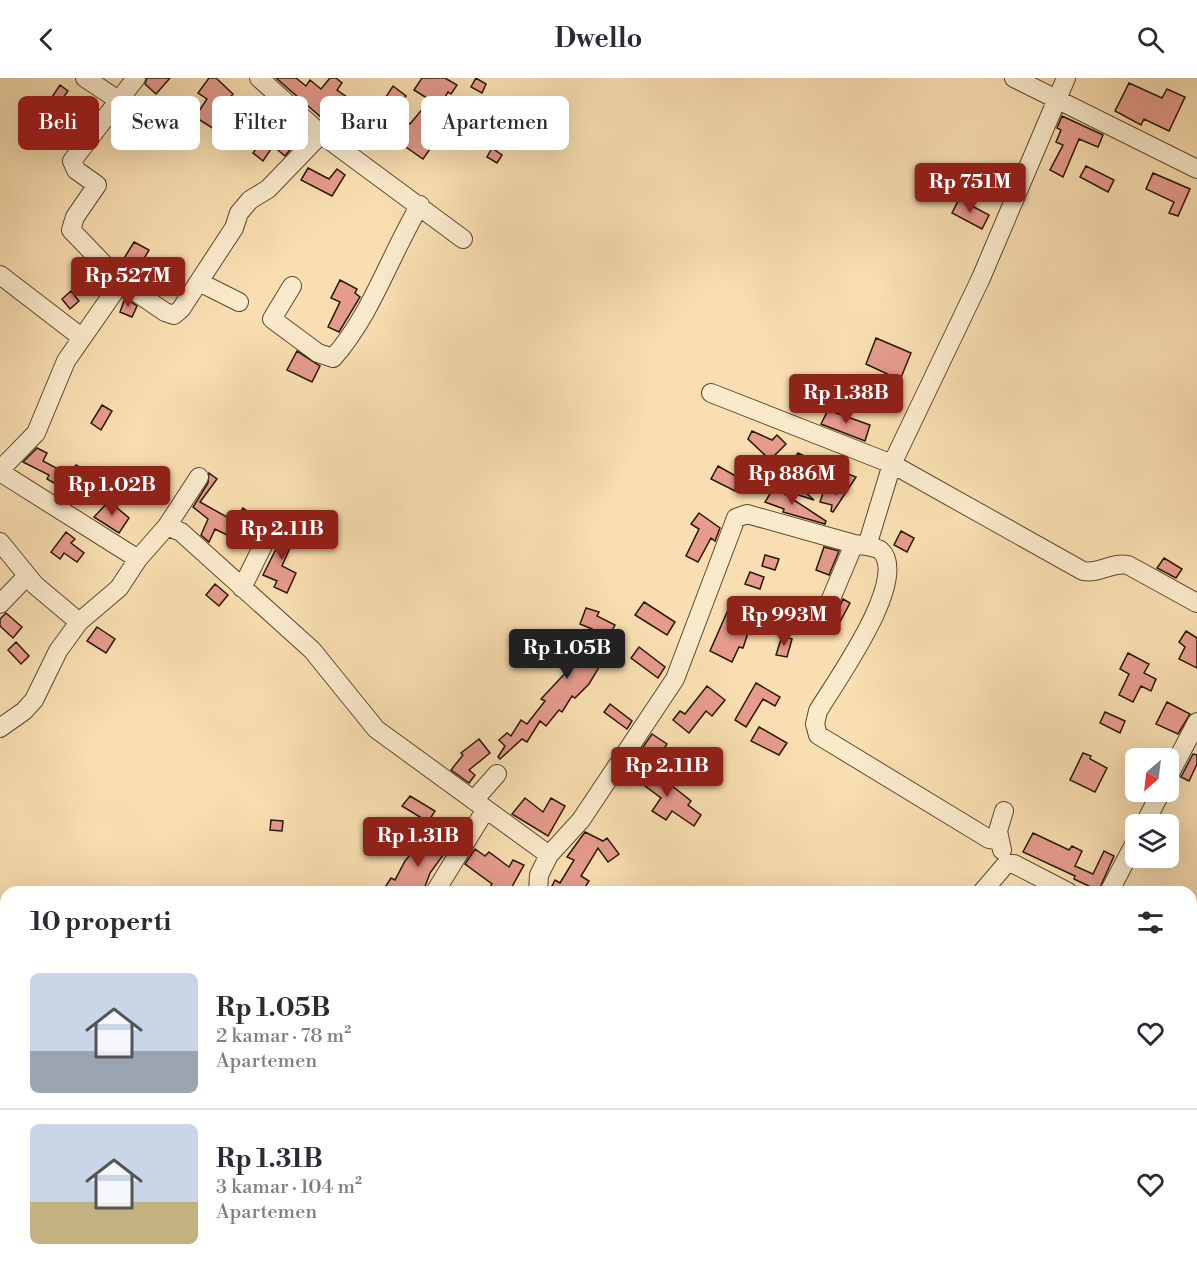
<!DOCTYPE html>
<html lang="id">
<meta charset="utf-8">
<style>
body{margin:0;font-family:"Libre Bodoni",serif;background:#f7f7f7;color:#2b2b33;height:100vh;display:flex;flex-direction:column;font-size:22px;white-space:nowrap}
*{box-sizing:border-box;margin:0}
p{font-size:20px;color:#7c7c81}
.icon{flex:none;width:33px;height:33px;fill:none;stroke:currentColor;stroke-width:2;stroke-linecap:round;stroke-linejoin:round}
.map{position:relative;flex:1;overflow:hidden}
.drawer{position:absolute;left:0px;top:808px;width:1197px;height:386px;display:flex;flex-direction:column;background:#fff;border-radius:18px 18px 0 0;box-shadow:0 6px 24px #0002}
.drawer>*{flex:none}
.banner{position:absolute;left:18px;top:18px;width:600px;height:54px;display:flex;gap:12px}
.needle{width:39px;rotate:208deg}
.fabs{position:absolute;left:1125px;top:670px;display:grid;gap:12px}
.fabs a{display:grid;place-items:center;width:54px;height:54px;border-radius:9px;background:#fff;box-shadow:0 6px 24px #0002;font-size:30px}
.price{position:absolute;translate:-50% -51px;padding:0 14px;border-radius:6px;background:#8f2418;color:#fff;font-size:20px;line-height:39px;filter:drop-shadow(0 2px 3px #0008)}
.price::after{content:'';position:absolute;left:50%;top:36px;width:18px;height:14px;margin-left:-9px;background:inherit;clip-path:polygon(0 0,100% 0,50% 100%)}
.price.on{background:#222;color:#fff}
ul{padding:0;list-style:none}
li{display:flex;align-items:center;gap:18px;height:150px;padding:0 30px}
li+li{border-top:2px solid #e1e1e2}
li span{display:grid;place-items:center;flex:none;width:168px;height:120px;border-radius:9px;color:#555}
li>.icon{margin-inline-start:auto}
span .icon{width:72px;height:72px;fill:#fffc;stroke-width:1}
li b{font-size:26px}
h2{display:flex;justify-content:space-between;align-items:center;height:72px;padding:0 30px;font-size:26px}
.pill{padding:0 21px;border-radius:9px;background:#fff;box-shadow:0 6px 24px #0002;font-size:21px;line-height:54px}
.pill.on{background:#8f2418;color:#fff}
header{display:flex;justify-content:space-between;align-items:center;height:78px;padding:0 30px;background:#fff;font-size:27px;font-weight:700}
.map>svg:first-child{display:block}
.building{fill:#e69b8d;stroke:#281803;stroke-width:1.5}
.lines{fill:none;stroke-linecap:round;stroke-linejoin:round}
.minor-casing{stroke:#5c4a2e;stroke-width:20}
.minor{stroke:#faeacc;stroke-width:18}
</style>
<header><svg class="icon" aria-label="back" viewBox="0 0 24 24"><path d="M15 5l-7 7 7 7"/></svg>Dwello<svg class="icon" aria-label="search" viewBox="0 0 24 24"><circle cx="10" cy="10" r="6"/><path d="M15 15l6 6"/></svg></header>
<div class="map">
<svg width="1197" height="1193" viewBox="0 0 1197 1193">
<rect width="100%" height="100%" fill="#f8deb0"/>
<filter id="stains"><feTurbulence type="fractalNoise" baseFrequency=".00333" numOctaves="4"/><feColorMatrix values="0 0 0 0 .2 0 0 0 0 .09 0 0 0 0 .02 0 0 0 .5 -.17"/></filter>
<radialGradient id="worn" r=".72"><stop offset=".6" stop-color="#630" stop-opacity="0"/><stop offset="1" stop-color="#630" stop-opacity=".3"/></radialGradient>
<path class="building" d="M 147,0 L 170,0 L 156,16 L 145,6 Z
M 209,0 L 216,0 L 233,16 L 214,38 L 220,42 L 214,51 L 195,39 L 207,21 L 198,15 Z
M 276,0 L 296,0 L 306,8 L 310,2 L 321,11 L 330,0 L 336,0 L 342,5 L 337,12 L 374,38 L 393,8 L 406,18 L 395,33 L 410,46 L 430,22 L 414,12 L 422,0 L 445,0 L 457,7 L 451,16 L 448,14 L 434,37 L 447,47 L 423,81 L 387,56 L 382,63 L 378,60 L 373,67 L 353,54 L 351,57 L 342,51 L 339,55 Z
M 476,0 L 486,6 L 482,15 L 471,9 Z
M 1129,5 L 1162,20 L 1167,11 L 1185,19 L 1169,53 L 1144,41 L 1141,47 L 1115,33 Z
M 60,7 L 68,13 L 58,27 L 50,22 Z
M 63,27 L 78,35 L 62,66 L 47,58 Z
M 256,37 L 294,67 L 285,78 L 273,68 L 263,83 L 253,75 L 258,68 L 241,55 Z
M 1062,38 L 1103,57 L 1098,69 L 1079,61 L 1063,99 L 1050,92 L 1063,67 L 1056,64 L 1061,52 L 1057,50 Z
M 492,70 L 502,77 L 497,85 L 487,79 Z
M 1086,88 L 1114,102 L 1108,114 L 1080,99 Z
M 308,90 L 329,101 L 337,91 L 345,97 L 332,118 L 301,102 Z
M 1153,95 L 1190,111 L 1178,138 L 1169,135 L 1174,124 L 1146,111 Z
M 959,121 L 989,137 L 982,151 L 952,135 Z
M 134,164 L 149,172 L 135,196 L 120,187 Z
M 340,202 L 357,211 L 355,215 L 360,219 L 339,254 L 328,249 L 340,224 L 331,220 Z
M 71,213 L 79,223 L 70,231 L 62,221 Z
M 125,220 L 137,228 L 132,239 L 120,234 Z
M 876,260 L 911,275 L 900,302 L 866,286 Z
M 297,273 L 320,288 L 312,304 L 287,292 Z
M 102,327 L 112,333 L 101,352 L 91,345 Z
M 828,332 L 870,347 L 865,363 L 821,346 Z
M 752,353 L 772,362 L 777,357 L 786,366 L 770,382 L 748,361 Z
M 37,370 L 47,375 L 43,383 L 69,397 L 76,387 L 91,395 L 70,425 L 58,417 L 63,410 L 47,401 L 49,397 L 23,384 Z
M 798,375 L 811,381 L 795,405 L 814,422 L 774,409 Z
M 718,388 L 741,401 L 735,413 L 711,401 Z
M 843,394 L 856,399 L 833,434 L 831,433 L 832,427 L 820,424 L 824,412 L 836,416 Z
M 209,395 L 217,401 L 200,424 L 234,443 L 243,430 L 254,438 L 241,464 L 215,451 L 209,464 L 201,457 L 208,441 L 193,429 L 208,405 Z
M 774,409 L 826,443 L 825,446 L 783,434 L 784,431 L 765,424 Z
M 109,423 L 129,440 L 119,455 L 94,439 Z
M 699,435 L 720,450 L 715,463 L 711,460 L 698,484 L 686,478 L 699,451 L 691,446 Z
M 281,447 L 297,454 L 282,488 L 296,495 L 287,515 L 274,509 L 277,503 L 263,497 L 278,467 Z
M 901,453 L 914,460 L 907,474 L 894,467 Z
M 66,454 L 75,461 L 71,465 L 84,475 L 77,484 L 64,475 L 60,481 L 51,474 Z
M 824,469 L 839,473 L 829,497 L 816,492 Z
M 765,477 L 779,481 L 775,492 L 762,488 Z
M 1164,480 L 1182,491 L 1176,500 L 1157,490 Z
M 750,494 L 764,499 L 760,511 L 745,506 Z
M 215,506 L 228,517 L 219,528 L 206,517 Z
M 843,521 L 850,525 L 834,555 L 829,553 Z
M 644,524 L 675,544 L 667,557 L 635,537 Z
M 586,530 L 599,534 L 597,538 L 615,547 L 600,574 L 605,577 L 598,591 L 589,606 L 575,620 L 572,618 L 562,634 L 559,632 L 546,648 L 540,643 L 527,664 L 522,661 L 500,681 L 498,679 L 505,668 L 499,662 L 507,655 L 511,658 L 521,642 L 527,646 L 545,623 L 541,621 L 571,589 L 582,570 L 592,551 L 580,546 Z
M 728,532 L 752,543 L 743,570 L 739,569 L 732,584 L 710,573 Z
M 6,535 L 22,549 L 13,560 L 0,548 L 0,541 Z
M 97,549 L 115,561 L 106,575 L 87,563 Z
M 1186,553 L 1197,560 L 1197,590 L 1179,581 L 1185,569 L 1179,564 Z
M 782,558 L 792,561 L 787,579 L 776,577 Z
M 16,564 L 29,578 L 21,586 L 8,572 Z
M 639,569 L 665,589 L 658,600 L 631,580 Z
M 1128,575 L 1149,586 L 1144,595 L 1156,601 L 1151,613 L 1141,608 L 1133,624 L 1119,617 L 1129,596 L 1120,591 Z
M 756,605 L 780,619 L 775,628 L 763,621 L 746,649 L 735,642 Z
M 707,608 L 725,622 L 712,638 L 706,633 L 689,655 L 673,642 L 680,633 L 685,636 Z
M 1167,624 L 1190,636 L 1178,656 L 1156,646 Z
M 610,626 L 632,643 L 627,651 L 604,634 Z
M 1105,634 L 1125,643 L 1120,655 L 1100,645 Z
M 759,649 L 787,665 L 779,677 L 751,663 Z
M 652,656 L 667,666 L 658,679 L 643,669 Z
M 479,661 L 490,675 L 469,692 L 475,697 L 469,705 L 451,692 L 463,677 L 461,675 Z
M 1083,675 L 1091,678 L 1090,681 L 1107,690 L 1095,714 L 1070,702 Z
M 1193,676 L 1197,677 L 1197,686 L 1189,703 L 1181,699 Z
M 636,686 L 668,711 L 671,707 L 691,723 L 688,727 L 701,737 L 694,748 L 672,733 L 666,742 L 652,733 L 661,720 L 629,696 Z
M 410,718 L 435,733 L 428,744 L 402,728 Z
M 525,720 L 543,734 L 551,720 L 565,728 L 548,758 L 512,736 Z
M 271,742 L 283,743 L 282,753 L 270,752 Z
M 585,754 L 603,763 L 607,760 L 619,776 L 608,784 L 598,770 L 581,798 L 589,803 L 582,814 L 549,814 L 555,802 L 560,805 L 574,782 L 567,779 Z
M 1033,755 L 1069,772 L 1072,768 L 1082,773 L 1075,788 L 1093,796 L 1104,773 L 1114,778 L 1098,814 L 1086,814 L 1089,808 L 1074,801 L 1075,798 L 1023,774 Z
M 429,759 L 440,767 L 443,764 L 449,769 L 430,795 L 423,814 L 382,814 L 391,800 L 395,802 L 405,783 L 421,764 L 424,766 Z
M 475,771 L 485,778 L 489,774 L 509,789 L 513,782 L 524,787 L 509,814 L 499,814 L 490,809 L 492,806 L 465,786 Z"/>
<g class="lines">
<defs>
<path id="minor" d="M 85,0 L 168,55
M 259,0 L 321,56 L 463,161
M 1014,0 L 1197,91
M 0,197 L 81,259
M 121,204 L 71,152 L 75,139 L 97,107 L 76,92 L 72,83 L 136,0
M 199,204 L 239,224
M 292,208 L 272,241 L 318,275 L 333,280 C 372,236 390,177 420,127
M 711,315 L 892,386 L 1083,493 C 1100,496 1111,484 1128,487 L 1197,525
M 0,392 L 36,355 L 66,283 L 121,204 L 165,234 L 174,237 L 181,231 L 234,150 L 239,135 L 250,122 L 268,111 L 321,56
M 0,394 L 138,481
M 167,448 L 181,454 L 312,572 L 376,651 L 549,777
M 0,464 L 35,507 L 79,544 L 119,510 L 138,481 L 167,448 L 199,399
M 867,468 C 870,469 877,470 880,472 C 912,499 833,607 818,633 L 815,646 L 818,657 L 989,761 L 1000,763
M 242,510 L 270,453
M 0,526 L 27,498
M 820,547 L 854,466
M 0,650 L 24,633 L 34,622 L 58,573 L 79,544
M 1168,699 L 1197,644
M 474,722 L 497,696
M 1144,747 L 1161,714
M 1002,772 L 998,753 L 1004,733
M 435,814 L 486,731
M 538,814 L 539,797 L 549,777 L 581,742 L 675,601 L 736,440 L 747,436 L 854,466 L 867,468 L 892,386 L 981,200 L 1066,0
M 982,814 L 1006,786 L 1014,786 L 1068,814
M 1109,814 L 1136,763
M 1191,859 L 1197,857
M 1191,1137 L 1197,1128
M 451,1188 L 457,1193
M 563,1188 L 573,1193
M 1145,1188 L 1153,1193
M 37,1193 L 40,1188
M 321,1193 L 324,1188
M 601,1193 L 604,1188"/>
</defs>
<use href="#minor" class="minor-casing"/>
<use href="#minor" class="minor"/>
</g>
<rect width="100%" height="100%" filter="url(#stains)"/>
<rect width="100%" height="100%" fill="url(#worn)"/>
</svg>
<div class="fabs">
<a><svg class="needle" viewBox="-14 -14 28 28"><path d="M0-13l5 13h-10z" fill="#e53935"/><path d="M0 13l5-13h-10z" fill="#7c7c81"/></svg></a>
<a><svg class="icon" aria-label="layers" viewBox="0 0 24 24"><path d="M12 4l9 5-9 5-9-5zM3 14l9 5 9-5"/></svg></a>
</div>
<b class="price" style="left:970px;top:136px">Rp 751M</b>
<b class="price" style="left:128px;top:230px">Rp 527M</b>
<b class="price" style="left:846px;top:347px">Rp 1.38B</b>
<b class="price" style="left:792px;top:428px">Rp 886M</b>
<b class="price" style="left:112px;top:439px">Rp 1.02B</b>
<b class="price" style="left:282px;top:483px">Rp 2.11B</b>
<b class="price" style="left:784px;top:569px">Rp 993M</b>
<b class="price on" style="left:567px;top:602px">Rp 1.05B</b>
<b class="price" style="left:667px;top:720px">Rp 2.11B</b>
<b class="price" style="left:418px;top:790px">Rp 1.31B</b>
<div class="banner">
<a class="pill on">Beli</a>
<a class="pill">Sewa</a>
<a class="pill">Filter</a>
<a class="pill">Baru</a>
<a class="pill">Apartemen</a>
</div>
<section class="drawer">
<h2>10 properti<svg class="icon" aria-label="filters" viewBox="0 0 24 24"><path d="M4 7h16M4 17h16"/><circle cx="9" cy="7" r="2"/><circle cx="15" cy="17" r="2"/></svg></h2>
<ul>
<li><span style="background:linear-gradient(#c9d6e8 65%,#9aa5b1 0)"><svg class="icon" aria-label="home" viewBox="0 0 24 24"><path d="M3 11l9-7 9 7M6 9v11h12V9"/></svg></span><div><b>Rp 1.05B</b><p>2 kamar · 78 m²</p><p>Apartemen</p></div><svg class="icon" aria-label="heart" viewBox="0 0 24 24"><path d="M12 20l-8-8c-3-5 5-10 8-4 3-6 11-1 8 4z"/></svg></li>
<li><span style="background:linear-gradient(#c9d6e8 65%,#c2b280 0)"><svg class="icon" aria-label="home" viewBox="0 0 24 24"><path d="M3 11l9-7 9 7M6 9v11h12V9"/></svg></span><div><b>Rp 1.31B</b><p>3 kamar · 104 m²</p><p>Apartemen</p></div><svg class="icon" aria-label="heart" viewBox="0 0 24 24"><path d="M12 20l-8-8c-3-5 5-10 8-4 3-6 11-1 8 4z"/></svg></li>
</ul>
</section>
</div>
